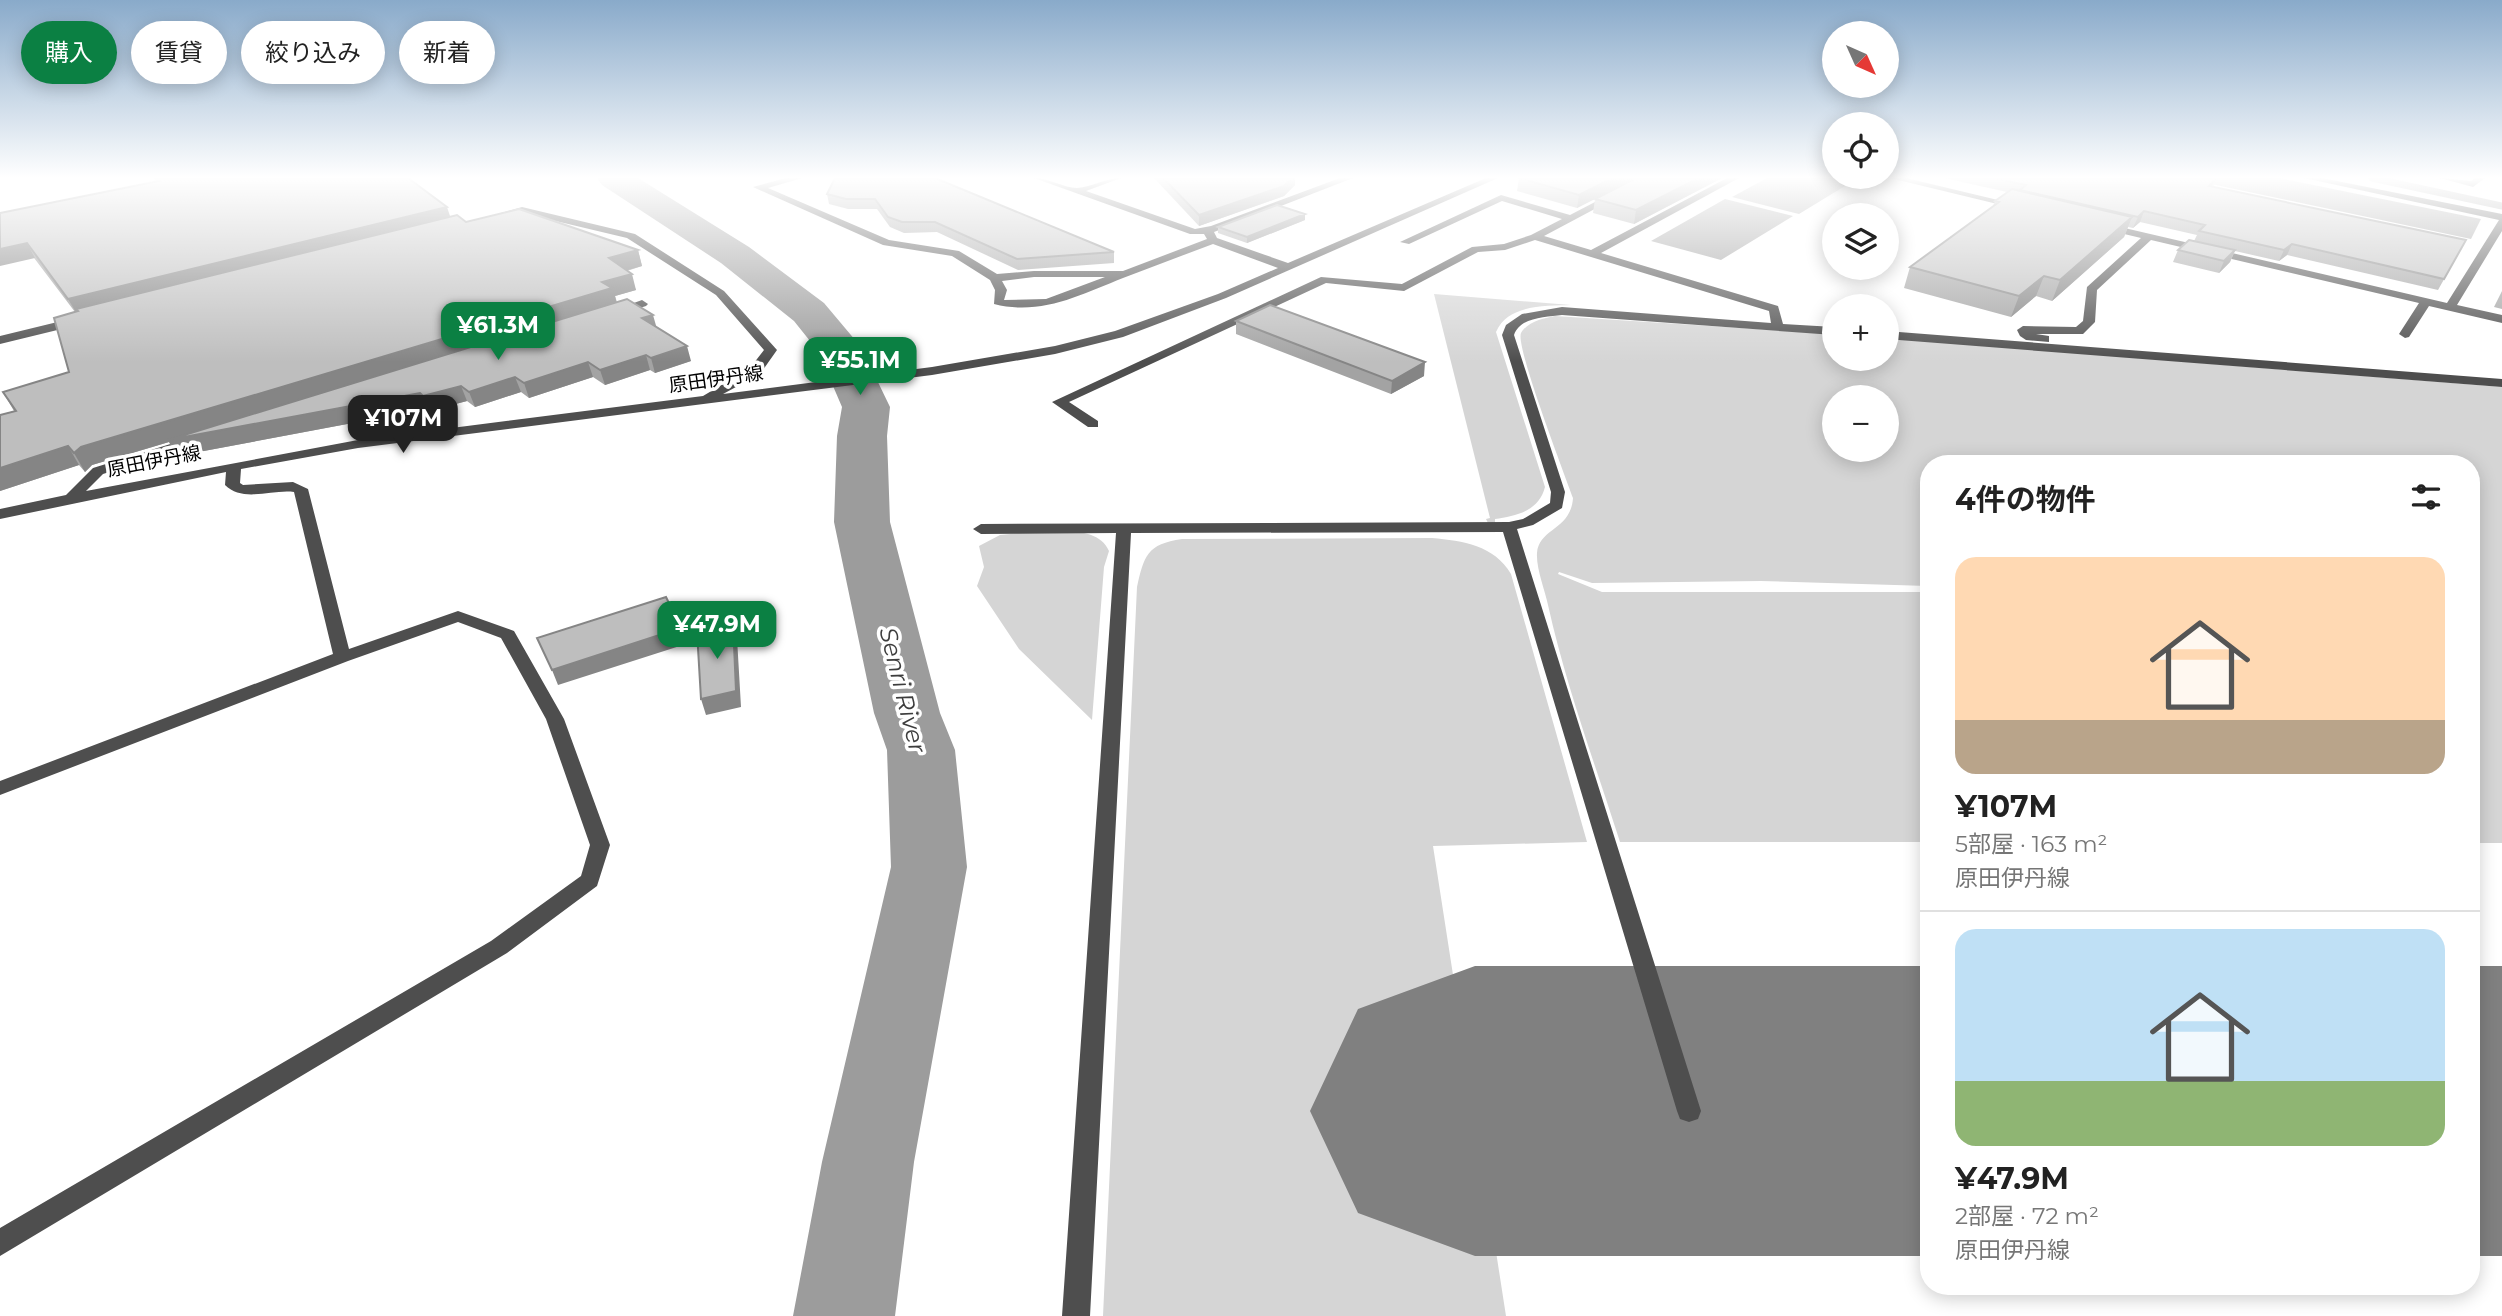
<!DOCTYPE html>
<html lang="ja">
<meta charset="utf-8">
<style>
body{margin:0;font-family:Montserrat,"Noto Sans JP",sans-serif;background:#f2f2f2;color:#222;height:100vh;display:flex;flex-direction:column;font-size:26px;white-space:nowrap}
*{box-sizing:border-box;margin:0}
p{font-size:23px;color:#767676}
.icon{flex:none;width:38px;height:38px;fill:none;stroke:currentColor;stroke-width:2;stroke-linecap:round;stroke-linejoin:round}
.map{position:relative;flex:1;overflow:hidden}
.panel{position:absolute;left:1920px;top:455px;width:560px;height:840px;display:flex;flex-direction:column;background:#fff;border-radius:28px;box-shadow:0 4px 18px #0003}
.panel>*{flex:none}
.hud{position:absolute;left:21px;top:21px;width:665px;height:63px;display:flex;gap:14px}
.needle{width:46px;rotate:135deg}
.fabs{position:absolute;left:1822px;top:21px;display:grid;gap:14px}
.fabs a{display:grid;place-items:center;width:77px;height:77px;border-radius:50%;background:#fff;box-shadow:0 4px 18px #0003;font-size:35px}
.price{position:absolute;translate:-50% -60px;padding:0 16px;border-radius:14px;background:#0b8043;color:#fff;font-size:23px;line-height:46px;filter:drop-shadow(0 2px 4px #0008)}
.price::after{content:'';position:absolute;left:50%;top:42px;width:21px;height:16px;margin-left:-10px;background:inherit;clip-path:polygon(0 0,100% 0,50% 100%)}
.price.selected{background:#222;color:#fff}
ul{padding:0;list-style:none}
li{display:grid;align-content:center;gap:14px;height:371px;padding:0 35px}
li+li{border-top:2px solid #e0e0e0}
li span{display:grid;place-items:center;height:217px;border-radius:21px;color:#555}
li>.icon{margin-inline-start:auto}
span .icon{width:126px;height:126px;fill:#fffc;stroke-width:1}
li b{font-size:30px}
h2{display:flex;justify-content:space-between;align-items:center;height:84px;padding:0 35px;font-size:30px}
.tag{padding:0 24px;border-radius:32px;background:#fff;box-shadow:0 4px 18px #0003;font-size:24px;line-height:63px}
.tag.selected{background:#0b8043;color:#fff}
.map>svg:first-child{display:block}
.green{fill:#d5d5d5;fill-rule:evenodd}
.water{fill:#9c9c9c}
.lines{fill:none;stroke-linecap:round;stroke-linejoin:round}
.stream{stroke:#9c9c9c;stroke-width:7}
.river{fill:#9c9c9c;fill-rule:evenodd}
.runway{fill:#808080;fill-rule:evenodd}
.minor{fill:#4e4e4e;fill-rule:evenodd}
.wall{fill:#a3a3a3}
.shaded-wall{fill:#858585}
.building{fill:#bebebe;stroke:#858585;stroke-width:2}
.labels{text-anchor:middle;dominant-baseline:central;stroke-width:7;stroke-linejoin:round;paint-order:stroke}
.far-street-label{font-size:19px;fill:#000;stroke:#fff}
.water-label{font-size:24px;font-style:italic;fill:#3d3d3d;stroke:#fff}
</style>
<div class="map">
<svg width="2502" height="1316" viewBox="0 0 2502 1316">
<rect width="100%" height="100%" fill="#fff"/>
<path class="green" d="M 1434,294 L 1571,305 C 1546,306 1508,304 1496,332 L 1545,487 C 1539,511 1516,516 1495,519 L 1495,523 L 1488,523 L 1486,519 L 1490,518 Z
M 1555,316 L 1834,334 L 1834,359 L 1886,359 L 1887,338 L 2502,387 L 2502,843 L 2471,843 L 2471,464 L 1928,464 L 1928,586 L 1761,581 L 1592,583 L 1559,572 L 1558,574 L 1602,592 L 1928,592 L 1928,842 L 1620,842 C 1595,764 1566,686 1548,605 C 1545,590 1536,569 1537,553 C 1539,528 1571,530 1573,498 C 1565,475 1515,346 1521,333 C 1527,322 1544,318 1555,316 ZM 1834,397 L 1886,397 L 1886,450 L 1834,450 Z
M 1029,532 C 1055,533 1097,524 1109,551 L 1104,567 L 1092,720 L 1019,649 L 977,586 L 984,567 L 979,546 L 1000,535 Z
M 1432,538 C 1463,541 1494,545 1511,574 L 1587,842 L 1433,846 L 1506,1316 L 1103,1316 L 1137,587 C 1144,556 1147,544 1182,539 Z"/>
<path class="water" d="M 1767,178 L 1858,178 L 1799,214 L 1732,197 Z
M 2183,178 L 2279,178 L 2481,219 L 2471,239 Z
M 1725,199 L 1793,216 L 1721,260 L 1651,241 Z"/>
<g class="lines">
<path class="stream" d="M 2372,178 L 2502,206"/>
<path class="river" d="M 597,178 L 638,178 L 749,247 L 824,303 L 861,347 L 890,407 L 887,436 L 890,522 L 940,713 L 955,750 L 967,867 L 914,1162 L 895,1316 L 793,1316 L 822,1162 L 891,867 L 887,750 L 874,713 L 834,522 L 837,436 L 842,407 L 818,351 L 794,321 L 721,263 L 602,185 Z"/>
<path class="runway" d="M 1475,966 L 1928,966 L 1928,1256 L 1475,1256 L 1358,1213 L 1310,1111 L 1358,1009 Z
M 2471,966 L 2502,966 L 2502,1256 L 2471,1256 Z"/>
<path class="minor" d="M 786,178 L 802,178 L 768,188 L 889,240 L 959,251 L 997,274 L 1034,271 L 1123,271 L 1207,239 L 1204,234 L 1190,234 L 1034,178 C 1049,178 1064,188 1077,188 C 1092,187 1105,178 1121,178 L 1086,191 L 1195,229 L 1211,226 L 1340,178 L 1353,178 L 1214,232 L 1217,238 L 1288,263 L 1486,178 L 1498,178 L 1226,298 L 1123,337 L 1055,354 L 932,375 L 358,448 L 241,469 L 240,483 L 243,485 L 293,482 L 308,489 L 349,649 L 458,611 L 514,631 L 564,719 L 610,845 L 597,886 L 507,953 L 0,1256 L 0,1228 L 491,941 L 581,876 L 590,845 L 546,719 L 501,638 L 458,622 L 348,661 L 0,795 L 0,781 L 333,654 L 294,492 C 272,489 243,503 225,485 L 226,472 L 0,519 L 0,509 L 66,495 L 93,468 L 193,437 L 198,438 L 198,444 L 103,474 L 86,491 L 358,440 L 703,396 L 750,368 L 764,350 L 716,295 L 627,238 L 522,213 L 499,218 L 494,215 L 522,207 L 635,234 L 724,291 L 777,350 L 760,374 L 723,394 L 932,367 L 1055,346 L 1115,331 L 1218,294 L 1278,268 L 1213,244 C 1183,255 1153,267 1123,278 C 1080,295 1041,316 994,304 L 995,290 L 990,280 L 952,256 L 883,245 L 753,187 ZM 1034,277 L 1105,277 L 1046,299 L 1004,300 L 1007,290 L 1002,281 Z
M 1641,178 L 1653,178 L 1544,236 L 1591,250 L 1727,178 L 1739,178 L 1601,253 L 1778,306 L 1783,324 L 1834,327 L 1834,335 L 1562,315 C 1546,317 1520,317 1514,335 L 1565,492 L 1562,508 L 1533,525 L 1517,529 L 1701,1111 L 1698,1119 L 1689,1122 L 1680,1119 L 1677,1111 L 1503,532 L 1131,533 L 1090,1316 L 1062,1316 L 1116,533 L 981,534 L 973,529 L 981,524 L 1509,522 L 1523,519 L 1550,503 L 1551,492 L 1502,335 L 1506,325 L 1522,314 L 1562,307 L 1771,323 L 1769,311 L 1535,240 L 1505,250 L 1478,252 L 1404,291 L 1326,283 L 1069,402 L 1098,421 L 1098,427 L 1088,427 L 1052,402 L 1321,277 L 1402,284 L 1472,247 L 1504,244 L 1531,235 L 1562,219 L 1502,201 L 1409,244 L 1400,242 L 1501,195 L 1570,215 Z
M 1890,178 L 1906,178 L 2023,206 L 2018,209 Z
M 2304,178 L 2322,178 L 2502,214 L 2502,231 L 2457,305 L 2502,315 L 2502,323 L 2429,306 L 2409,337 L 2405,338 L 2399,334 L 2419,303 L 2151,240 L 2097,290 L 2095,322 L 2083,334 L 2036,334 L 2049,336 L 2049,342 L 2026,340 L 2020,336 L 2017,330 L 2023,326 L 2076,327 L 2083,321 L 2087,287 L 2141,238 L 2099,228 L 2098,226 L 2103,223 L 2447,303 L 2499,220 Z
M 2440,178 L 2471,181 L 2475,178 L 2485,178 L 2473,187 Z
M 642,300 L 648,304 L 646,306 L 615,316 L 609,312 Z
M 78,317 L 82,318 L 82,324 L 0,344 L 0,336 Z
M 1886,331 L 2502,379 L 2502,387 L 1886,339 Z"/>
</g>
<path class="wall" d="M 154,178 L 408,178 L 450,217 L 466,222 L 638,250 L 642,266 L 627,271 L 636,290 L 615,296 L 617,302 L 657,328 L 691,361 L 655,373 L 650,370 L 605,385 L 593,377 L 529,398 L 521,392 L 475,407 L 467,401 L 429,411 L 427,409 L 177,456 L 169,442 L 92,465 L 85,472 L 79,465 L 0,491 L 0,415 L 14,411 L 3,392 L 69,372 L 75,312 L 0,213 L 156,182 Z
M 835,178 L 1114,252 L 1114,263 L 1018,270 L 937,232 L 904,233 L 890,227 L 877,209 L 848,209 L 829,204 L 827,194 Z
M 1154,178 L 1295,178 L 1295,185 L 1284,196 L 1199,226 Z
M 1519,178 L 1636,178 L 1577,208 L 1517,191 Z
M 1636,178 L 1722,178 L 1634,224 L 1593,213 L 1595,199 Z
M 1944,178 L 2209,178 L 2216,179 L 2213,187 L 2466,240 L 2438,290 L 2287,255 L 2279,261 L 2235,251 L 2230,262 L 2219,273 L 2173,262 L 2178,250 L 2194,241 L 2197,235 L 2140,222 L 2133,228 L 2128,227 L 2124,237 L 2052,301 L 2036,296 L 2011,317 L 1904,288 L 1910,267 L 1993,206 L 1995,201 L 2007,192 Z
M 1305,220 L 1247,243 L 1218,233 L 1218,227 Z
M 2502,291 L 2502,309 L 2494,307 Z
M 1236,321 L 1424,376 L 1391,394 L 1236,334 Z"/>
<path class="shaded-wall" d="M 1292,178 L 1295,178 L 1295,185 L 1284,196 L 1199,226 L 1199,215 Z
M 1613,178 L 1636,178 L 1577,208 L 1579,195 Z
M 1699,178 L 1722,178 L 1634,224 L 1636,210 Z
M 447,207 L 452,222 L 77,314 L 68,299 Z
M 2144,211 L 2140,222 L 2133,228 L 2138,217 Z
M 1305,214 L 1305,220 L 1247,243 L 1247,237 Z
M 2132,217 L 2124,237 L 2052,301 L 2060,280 Z
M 27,243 L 35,258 L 0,266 L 0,249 Z
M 2292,244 L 2287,255 L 2279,261 L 2284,250 Z
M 638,250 L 642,266 L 614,274 L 609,258 Z
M 2235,250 L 2230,262 L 2219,273 L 2224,261 Z
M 632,274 L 636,290 L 615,296 L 617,305 L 420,393 L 427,409 L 177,456 L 169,442 L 92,465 L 85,472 L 74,453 L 81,447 L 602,282 Z
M 2044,276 L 2036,296 L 2011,317 L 2019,296 Z
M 653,315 L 657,329 L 642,318 Z
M 687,346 L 691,361 L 655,373 L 651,358 Z
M 646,355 L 650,370 L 605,385 L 600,370 Z
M 588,362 L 593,377 L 529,398 L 524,383 Z
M 1425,362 L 1424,376 L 1391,394 L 1392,381 Z
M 515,377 L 521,392 L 475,407 L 469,392 Z
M 461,386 L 467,401 L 429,411 L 423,396 Z
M 68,446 L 79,465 L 0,491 L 0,468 Z
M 733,622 L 737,638 L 741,707 L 706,715 L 701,699 Z
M 681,628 L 686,644 L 558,685 L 552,670 Z"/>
<path class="building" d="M 155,178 L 408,178 L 447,207 L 68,299 L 27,243 L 0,249 L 0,213 L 159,181 Z
M 835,178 L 935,178 L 1114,252 L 1017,259 L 935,222 L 902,222 L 888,217 L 875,199 L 846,199 L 827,194 Z
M 1163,178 L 1292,178 L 1284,186 L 1199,215 Z
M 1519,178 L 1613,178 L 1579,195 Z
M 1636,178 L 1699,178 L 1636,210 L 1595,199 Z
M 1993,178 L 2209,178 L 2216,179 L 2209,186 L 2466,240 L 2444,279 L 2292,244 L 2284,250 L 2199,231 L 2205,225 L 2144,211 L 2138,217 L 2020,190 L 2026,185 Z
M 2012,189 L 2132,217 L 2060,280 L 2044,276 L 2019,296 L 1910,267 L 1999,202 L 1995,201 Z
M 1277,205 L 1305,214 L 1247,237 L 1218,227 Z
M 519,209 L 638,250 L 609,258 L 632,274 L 602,282 L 612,288 L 81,447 L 74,453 L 68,446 L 0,468 L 0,415 L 16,411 L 3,392 L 69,372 L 54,318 L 78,311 L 76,309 L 457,215 L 466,222 Z
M 2189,240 L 2235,250 L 2224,261 L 2178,250 Z
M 627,299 L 653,315 L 642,318 L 687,346 L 651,358 L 646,355 L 600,370 L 588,362 L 524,383 L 515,377 L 469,392 L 461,386 L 423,396 L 420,393 L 168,440 Z
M 1270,305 L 1425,362 L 1392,381 L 1236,321 Z
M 666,597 L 681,628 L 552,670 L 537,638 Z
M 733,622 L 736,691 L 701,699 L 697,631 Z"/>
<linearGradient id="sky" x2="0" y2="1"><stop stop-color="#89aaca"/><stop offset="0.49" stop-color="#fff"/><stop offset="1" stop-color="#fff" stop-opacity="0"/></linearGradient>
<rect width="2502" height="362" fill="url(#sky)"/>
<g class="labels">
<g class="far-street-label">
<text transform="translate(716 379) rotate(-8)">原田伊丹線</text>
<text transform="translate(154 461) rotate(-11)">原田伊丹線</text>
</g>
<g class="water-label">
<text transform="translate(903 690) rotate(76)">Senri River</text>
</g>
</g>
</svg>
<div class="fabs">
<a><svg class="needle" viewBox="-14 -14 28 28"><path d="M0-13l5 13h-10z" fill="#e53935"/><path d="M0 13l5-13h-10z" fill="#767676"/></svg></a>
<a><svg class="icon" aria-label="locate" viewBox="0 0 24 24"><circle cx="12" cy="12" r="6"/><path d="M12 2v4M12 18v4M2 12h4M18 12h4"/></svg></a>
<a><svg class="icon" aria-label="layers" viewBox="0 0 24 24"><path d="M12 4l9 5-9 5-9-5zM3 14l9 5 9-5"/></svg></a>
<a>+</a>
<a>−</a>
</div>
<b class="price" style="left:498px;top:362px">¥61.3M</b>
<b class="price" style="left:860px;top:397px">¥55.1M</b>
<b class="price selected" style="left:403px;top:455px">¥107M</b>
<b class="price" style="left:717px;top:661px">¥47.9M</b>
<div class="hud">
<a class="tag selected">購入</a>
<a class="tag">賃貸</a>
<a class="tag">絞り込み</a>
<a class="tag">新着</a>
</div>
<section class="panel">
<h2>4件の物件<svg class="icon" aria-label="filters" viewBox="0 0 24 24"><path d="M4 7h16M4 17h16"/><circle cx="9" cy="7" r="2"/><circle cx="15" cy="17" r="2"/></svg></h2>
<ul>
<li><span style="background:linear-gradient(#ffd9b3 75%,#b9a48a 0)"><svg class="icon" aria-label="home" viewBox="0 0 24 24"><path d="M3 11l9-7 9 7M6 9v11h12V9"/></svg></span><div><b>¥107M</b><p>5部屋 · 163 m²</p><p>原田伊丹線</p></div></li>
<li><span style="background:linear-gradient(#bfe0f5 70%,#8fb573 0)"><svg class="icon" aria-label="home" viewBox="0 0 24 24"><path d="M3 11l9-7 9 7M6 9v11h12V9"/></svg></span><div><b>¥47.9M</b><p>2部屋 · 72 m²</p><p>原田伊丹線</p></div></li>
</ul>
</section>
</div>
